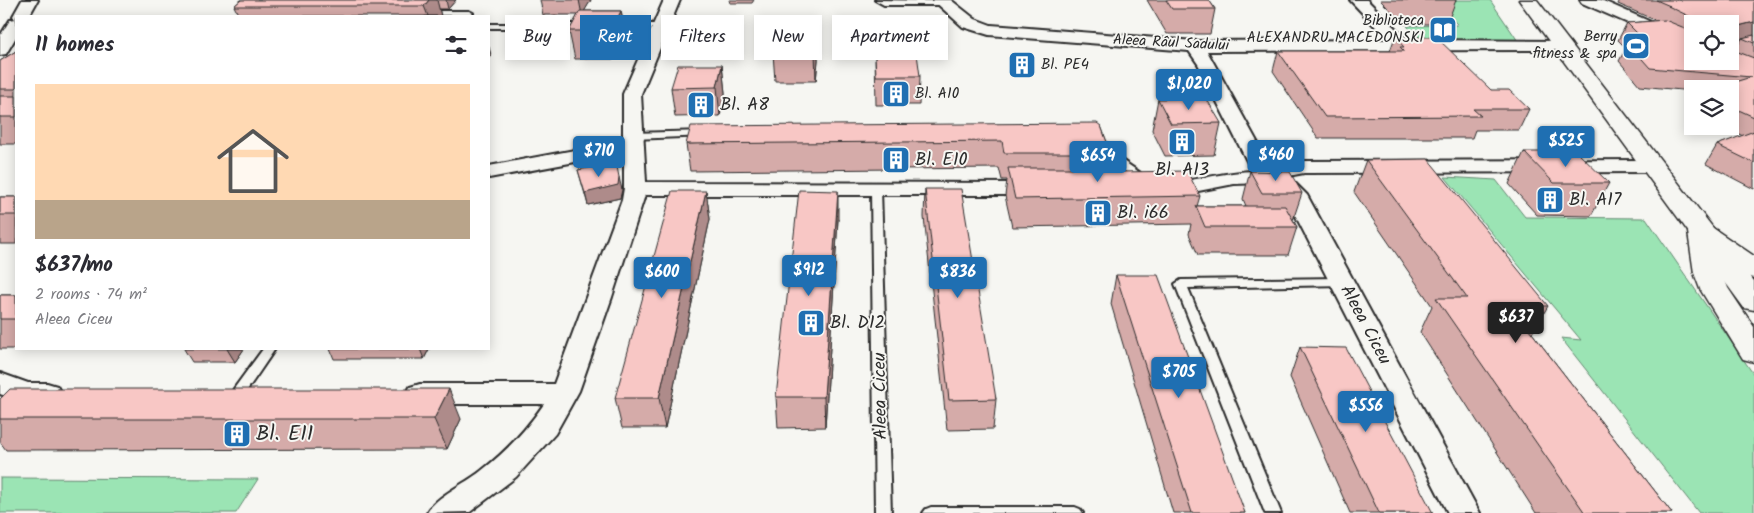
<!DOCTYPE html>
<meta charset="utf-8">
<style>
body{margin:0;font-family:Kalam,sans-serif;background:#f7f7f7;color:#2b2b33;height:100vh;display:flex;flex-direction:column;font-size:19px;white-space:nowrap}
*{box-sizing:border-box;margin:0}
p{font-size:16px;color:#7c7c81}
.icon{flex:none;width:28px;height:28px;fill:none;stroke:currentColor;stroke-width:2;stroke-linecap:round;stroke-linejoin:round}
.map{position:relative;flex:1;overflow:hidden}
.sheet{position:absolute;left:15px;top:15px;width:475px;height:335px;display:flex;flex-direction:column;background:#fff;border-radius:0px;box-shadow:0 2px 12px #0003}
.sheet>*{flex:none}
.banner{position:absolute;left:505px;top:15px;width:475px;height:45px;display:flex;gap:10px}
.buttons{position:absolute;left:1684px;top:15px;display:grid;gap:10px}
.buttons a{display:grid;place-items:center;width:55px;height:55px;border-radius:0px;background:#fff;box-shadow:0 2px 12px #0003;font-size:25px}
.price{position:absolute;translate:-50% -42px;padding:0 11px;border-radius:5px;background:#1f6fb2;color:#fff;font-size:16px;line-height:32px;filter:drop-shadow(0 1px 2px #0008)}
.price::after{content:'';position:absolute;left:50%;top:30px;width:15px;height:11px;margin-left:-8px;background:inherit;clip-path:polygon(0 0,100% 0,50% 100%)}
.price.active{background:#222;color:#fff}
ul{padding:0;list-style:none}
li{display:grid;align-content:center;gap:10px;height:265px;padding:0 20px}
li span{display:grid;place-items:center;height:155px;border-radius:0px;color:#555}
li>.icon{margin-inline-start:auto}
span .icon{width:90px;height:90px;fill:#fffc;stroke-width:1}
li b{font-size:21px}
h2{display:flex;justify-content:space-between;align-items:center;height:60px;padding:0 20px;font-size:21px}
.pill{padding:0 18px;border-radius:0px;background:#fff;box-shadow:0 2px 12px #0003;font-size:18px;line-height:45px}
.pill.active{background:#1f6fb2;color:#fff}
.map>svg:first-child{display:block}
.green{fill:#9be4b4;stroke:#638870}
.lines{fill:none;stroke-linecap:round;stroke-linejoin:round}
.service-casing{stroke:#2b2b2b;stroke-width:4}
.minor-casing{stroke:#2b2b2b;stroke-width:4}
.tertiary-casing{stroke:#2b2b2b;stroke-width:3}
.secondary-casing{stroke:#2b2b2b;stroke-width:3}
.service{fill:#f6f6f2;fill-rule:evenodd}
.minor{fill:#f6f6f2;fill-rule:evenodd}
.tertiary{fill:#f6f6f2;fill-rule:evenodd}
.secondary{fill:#f6f6f2;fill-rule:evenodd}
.wall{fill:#d5aba9;stroke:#2b2b2b;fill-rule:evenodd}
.shaded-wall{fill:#ae8b8a;stroke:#2b2b2b}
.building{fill:#f8c7c5;stroke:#2b2b2b}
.labels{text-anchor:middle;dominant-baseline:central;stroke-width:4;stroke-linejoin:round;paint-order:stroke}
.far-poi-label{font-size:15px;fill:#2b2b2b;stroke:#f6f6f2;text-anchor:end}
.far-street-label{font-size:15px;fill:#2b2b2b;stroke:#f6f6f2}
.poi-label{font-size:18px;fill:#2b2b2b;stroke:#f6f6f2;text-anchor:start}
.street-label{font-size:18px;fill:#2b2b2b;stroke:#f6f6f2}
.near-poi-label{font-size:21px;fill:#2b2b2b;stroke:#f6f6f2;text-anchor:start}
</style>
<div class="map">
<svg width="1754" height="513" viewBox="0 0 1754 513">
<rect width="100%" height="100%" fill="#f6f6f2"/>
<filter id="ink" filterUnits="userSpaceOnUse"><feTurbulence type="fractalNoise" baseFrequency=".02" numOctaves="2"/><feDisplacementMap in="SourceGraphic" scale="10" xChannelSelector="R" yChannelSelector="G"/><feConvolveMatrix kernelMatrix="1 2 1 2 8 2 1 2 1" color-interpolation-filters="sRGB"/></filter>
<g filter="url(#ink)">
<path class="green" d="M 1432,0 L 1490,0 L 1518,41 L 1421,40 L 1407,26 L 1458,25 Z
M 1445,177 L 1496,180 L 1525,217 L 1646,218 L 1754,375 L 1754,513 L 1699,513 L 1561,338 L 1581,340 Z
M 0,478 L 258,479 L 236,513 L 0,513 Z"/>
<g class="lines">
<defs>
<path id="service" d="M 875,0 L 944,1 L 948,3 L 944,5 L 884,5 Z
M 423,11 L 469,11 L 473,13 L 469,15 L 426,15 L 422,13 Z
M 489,24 L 586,24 L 590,26 L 586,28 L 489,28 Z
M 606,24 L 660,24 L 664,26 L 660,28 L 606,28 Z
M 704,131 L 707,132 L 707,136 L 633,139 L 628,136 L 633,133 Z
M 1098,144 L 1148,178 L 1149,180 L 1148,182 L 1140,182 L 1095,149 L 1093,147 L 1095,145 Z
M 876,186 L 881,189 L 891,513 L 875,513 L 871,189 Z
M 1342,278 L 1346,279 L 1348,282 L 1346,285 L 1188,288 L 1281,513 L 1265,513 L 1175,284 L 1181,280 Z
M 263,349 L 275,349 L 243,396 L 238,398 L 233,396 L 231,393 L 233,390 Z
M 931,507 L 1075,507 L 1080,509 L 1083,513 L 923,513 L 926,509 Z"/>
<path id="minor" d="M 22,0 L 38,0 L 29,16 L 16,16 L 16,37 L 6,54 L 0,55 L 0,36 L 10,20 L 15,19 L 13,16 Z
M 664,0 L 680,0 L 641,94 L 646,182 L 1038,183 L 1046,184 L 1049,189 L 1046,194 L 1038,195 L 645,195 L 612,297 L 579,391 L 555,434 L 516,477 L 470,512 L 427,513 C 436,496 465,484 481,471 C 506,452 526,430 544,404 L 420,404 L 410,401 L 406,394 L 410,387 L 420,384 L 554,384 L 622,200 L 624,188 L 624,153 L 489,178 L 489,166 L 623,141 L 623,94 Z
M 933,0 L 951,0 L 975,19 L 991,25 L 1195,41 L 1388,40 L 1350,0 L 1367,0 L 1407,40 L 1568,41 L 1571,45 L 1568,49 L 1562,50 L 1207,51 L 1271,167 L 1304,161 L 1653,160 L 1660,162 L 1663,166 L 1660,170 L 1653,172 L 1304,173 L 1283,177 L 1295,183 L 1307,195 L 1480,513 L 1448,513 L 1287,199 L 1265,183 L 1234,184 L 1188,193 L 1162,194 L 1154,193 L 1151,188 L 1154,183 C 1166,180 1178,182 1190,180 C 1211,177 1231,172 1252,171 L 1198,64 L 1189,51 L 989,35 L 963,27 Z
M 1580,0 L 1601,0 L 1692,40 L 1692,51 L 1582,3 Z
M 0,373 L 28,383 L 47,383 L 57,386 L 61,393 L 57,400 C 36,406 19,401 0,394 Z"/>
<path id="tertiary" d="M 1701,224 L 1710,226 L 1754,256 L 1754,278 L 1744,275 L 1719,257 L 1722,273 L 1728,288 L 1754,327 L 1754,362 L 1743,359 L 1700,289 L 1694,273 L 1688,232 L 1692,226 Z"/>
<path id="secondary" d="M 1519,0 L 1537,0 L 1754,281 L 1754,310 L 1744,308 Z"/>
</defs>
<use href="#service" class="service-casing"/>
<use href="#minor" class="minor-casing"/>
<use href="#tertiary" class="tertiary-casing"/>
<use href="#secondary" class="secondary-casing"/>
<use href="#service" class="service"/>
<use href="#minor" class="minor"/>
<use href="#tertiary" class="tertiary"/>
<use href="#secondary" class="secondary"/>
</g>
<path class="wall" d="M 241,0 L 456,0 L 448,9 L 439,9 L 441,16 L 239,16 L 234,6 Z
M 540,0 L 591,0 L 584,11 L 621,11 L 626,39 L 616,59 L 575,59 L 569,31 L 578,15 L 543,15 Z
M 729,0 L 754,0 L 752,3 L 730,3 Z
M 1147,0 L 1209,0 L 1215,9 L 1210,34 L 1167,34 Z
M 1380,0 L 1456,0 L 1447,24 L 1404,24 Z
M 1620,0 L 1754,0 L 1754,189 L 1706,164 L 1717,145 L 1743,136 L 1722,126 L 1730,126 L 1730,89 L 1692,89 L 1692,91 L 1640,86 L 1619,61 L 1626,48 L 1618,40 L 1627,23 L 1657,21 L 1618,4 ZM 1692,24 L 1730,24 L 1730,61 L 1692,61 ZM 1741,40 L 1734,51 L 1733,50 L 1738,41 Z
M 817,33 L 818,60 L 816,81 L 775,81 L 773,53 Z
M 1395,37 L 1491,90 L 1529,109 L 1519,130 L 1475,130 L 1472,138 L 1318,138 L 1273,71 L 1278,51 L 1390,51 Z
M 16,51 L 16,144 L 0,144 L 0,61 Z
M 875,55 L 920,76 L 919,105 L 876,105 Z
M 722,65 L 725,93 L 720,116 L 675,117 L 671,88 Z
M 1158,99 L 1221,123 L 1214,155 L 1165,156 L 1152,130 Z
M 1692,105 L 1692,112 L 1689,111 Z
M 1101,126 L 1111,153 L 1108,168 L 1118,172 L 1200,196 L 1197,206 L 1246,206 L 1243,199 L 1250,171 L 1302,193 L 1293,220 L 1297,227 L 1288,255 L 1198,255 L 1189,234 L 1191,224 L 1012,227 L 1005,196 L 1007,180 L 1002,180 L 999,168 L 690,171 L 686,144 Z
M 1524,152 L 1609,183 L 1591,216 L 1537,215 L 1509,184 Z
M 1366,160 L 1548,306 L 1532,333 L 1672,513 L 1536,513 L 1420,332 L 1432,306 L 1354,192 Z
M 578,170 L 622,190 L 620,198 L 588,205 Z
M 925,189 L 996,399 L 993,429 L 947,430 L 924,217 Z
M 706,191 L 710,219 L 665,428 L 622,428 L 615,398 Z
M 0,197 L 16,197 L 16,244 L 0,244 Z
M 838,219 L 825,427 L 778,428 L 776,397 Z
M 1116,275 L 1245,513 L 1173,513 L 1111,304 Z
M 0,295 L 16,295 L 16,349 L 0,349 Z
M 1300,347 L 1433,513 L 1350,513 L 1290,377 Z
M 184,349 L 244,349 L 235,362 L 192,362 Z
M 330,349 L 429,349 L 424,359 L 334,359 Z
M 0,399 L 461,419 L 447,449 L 6,450 L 0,442 Z"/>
<path class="shaded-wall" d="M 429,0 L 437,0 L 441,16 L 428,16 L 424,6 Z
M 446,0 L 456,0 L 448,9 Z
M 579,0 L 591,0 L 582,15 Z
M 621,11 L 626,39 L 616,59 L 611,31 Z
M 1754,22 L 1754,37 L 1742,38 L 1741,40 L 1734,42 L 1738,26 Z
M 817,33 L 818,60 L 816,81 L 815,53 Z
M 489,47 L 491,55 L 489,58 Z
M 722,65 L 725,93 L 720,116 L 717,87 Z
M 619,177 L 622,190 L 620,198 L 588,205 L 585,193 Z
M 706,191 L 710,219 L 665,428 L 659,398 Z
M 838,191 L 838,219 L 825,427 L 824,397 Z
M 227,349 L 244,349 L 235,362 Z
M 420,349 L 429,349 L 424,359 Z
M 449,389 L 461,419 L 447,449 L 434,419 Z"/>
<path class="building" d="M 241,0 L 429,0 L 424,6 L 234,6 Z
M 1166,0 L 1209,0 L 1215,9 L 1172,9 Z
M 1656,0 L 1754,0 L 1754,22 L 1738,26 L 1738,42 L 1730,42 L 1730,24 L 1703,24 L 1703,23 L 1668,6 L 1670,6 Z
M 580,11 L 621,11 L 611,31 L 569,31 Z
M 1665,20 L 1692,31 L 1692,61 L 1730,61 L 1730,49 L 1754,58 L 1754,117 L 1730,106 L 1730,89 L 1712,89 L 1751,77 L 1650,68 L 1628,43 L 1637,33 L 1627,23 Z
M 775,33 L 817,33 L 815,53 L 773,53 Z
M 1754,35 L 1754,43 L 1742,38 Z
M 1395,37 L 1436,37 L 1491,90 L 1509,90 L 1529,109 L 1473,109 L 1481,116 L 1325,117 L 1278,51 L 1404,51 L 1400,47 L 1404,47 Z
M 16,51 L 16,88 L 15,89 L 0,89 L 0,61 Z
M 917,54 L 920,76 L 876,76 L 875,55 Z
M 678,65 L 722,65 L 717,87 L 671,88 Z
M 0,96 L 16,96 L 16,117 L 0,117 Z
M 1206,98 L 1221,123 L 1171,124 L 1158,99 Z
M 1097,123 L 1101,126 L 1111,153 L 1004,153 L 1002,141 L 686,144 L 691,126 Z
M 1754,131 L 1754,163 L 1717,145 Z
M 1524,152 L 1577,152 L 1609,183 L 1554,183 Z
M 1428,159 L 1548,306 L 1511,306 L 1672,513 L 1585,513 L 1436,298 L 1467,298 L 1366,160 Z
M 608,164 L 617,167 L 619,177 L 618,185 L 585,193 L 578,170 Z
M 1008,168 L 1117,168 L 1118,172 L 1187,171 L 1200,196 L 1015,199 Z
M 1250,171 L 1290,172 L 1302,193 L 1262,193 Z
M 925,189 L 961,189 L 996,399 L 949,400 Z
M 799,190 L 838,191 L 824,397 L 776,397 Z
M 672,191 L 706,191 L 659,398 L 615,398 Z
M 0,197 L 16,197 L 16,215 L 0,215 Z
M 1196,206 L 1285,206 L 1297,227 L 1205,227 Z
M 1116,275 L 1158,275 L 1245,513 L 1192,513 Z
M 0,295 L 16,295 L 16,319 L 0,319 Z
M 1300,347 L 1346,348 L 1433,513 L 1379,513 Z
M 10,389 L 449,389 L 434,419 L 0,419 L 0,399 Z"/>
</g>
<defs>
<symbol id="library-square" viewBox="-11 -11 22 22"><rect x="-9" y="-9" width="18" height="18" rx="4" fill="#1f6fb2" stroke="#f6f6f2"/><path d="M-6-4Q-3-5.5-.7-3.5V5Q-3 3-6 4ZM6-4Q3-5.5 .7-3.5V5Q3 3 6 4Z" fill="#fff"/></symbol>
<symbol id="stadium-square" viewBox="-11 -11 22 22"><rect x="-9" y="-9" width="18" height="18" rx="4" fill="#1f6fb2" stroke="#f6f6f2"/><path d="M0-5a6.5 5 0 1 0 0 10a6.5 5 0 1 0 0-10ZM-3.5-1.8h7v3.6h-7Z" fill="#fff"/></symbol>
<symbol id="building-square" viewBox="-11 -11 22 22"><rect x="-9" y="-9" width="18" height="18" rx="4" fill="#1f6fb2" stroke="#f6f6f2"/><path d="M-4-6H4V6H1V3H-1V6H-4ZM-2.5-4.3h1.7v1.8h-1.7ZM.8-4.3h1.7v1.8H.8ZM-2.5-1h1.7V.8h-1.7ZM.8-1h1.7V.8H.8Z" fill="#fff"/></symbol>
</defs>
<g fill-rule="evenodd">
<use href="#library-square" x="1427" y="14" width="32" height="32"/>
<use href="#stadium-square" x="1620" y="30" width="32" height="32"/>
<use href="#building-square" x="1006" y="49" width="32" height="32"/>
<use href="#building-square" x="880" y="78" width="32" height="32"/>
<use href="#building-square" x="685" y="89" width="32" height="32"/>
<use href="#building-square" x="1166" y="126" width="32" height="32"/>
<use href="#building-square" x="880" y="144" width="32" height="32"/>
<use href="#building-square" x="1534" y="184" width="32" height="32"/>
<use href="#building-square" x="1082" y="197" width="32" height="32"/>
<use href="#building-square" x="795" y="307" width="32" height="32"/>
<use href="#building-square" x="221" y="418" width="32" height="32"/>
</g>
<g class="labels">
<g class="far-poi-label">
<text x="1424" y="21">Biblioteca<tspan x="1424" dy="17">ALEXANDRU MACEDONSKI</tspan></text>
<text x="1617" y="37">Berry<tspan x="1617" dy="17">fitness &amp; spa</tspan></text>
<text x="1041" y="65" text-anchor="start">Bl. PE4</text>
<text x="915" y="94" text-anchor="start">Bl. A10</text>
</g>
<g class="far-street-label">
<text transform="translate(1171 43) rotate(3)">Aleea Râul Sadului</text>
</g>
<g class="poi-label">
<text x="720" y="105">Bl. A8</text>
<text x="915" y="160">Bl. E10</text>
<text x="1182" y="170" text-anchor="middle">Bl. A13</text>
<text x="1569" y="200">Bl. A17</text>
<text x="1117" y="213">Bl. i66</text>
<text x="830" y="323">Bl. D12</text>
</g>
<g class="street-label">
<text transform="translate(1365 325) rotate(62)">Aleea Ciceu</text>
<text transform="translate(881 396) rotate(-91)">Aleea Ciceu</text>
</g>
<g class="near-poi-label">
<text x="256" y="434">Bl. E11</text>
</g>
</g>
</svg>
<div class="buttons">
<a><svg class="icon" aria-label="locate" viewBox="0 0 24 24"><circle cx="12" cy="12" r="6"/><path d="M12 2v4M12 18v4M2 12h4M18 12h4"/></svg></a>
<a><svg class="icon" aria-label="layers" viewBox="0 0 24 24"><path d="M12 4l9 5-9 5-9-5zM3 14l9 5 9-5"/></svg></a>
</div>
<b class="price" style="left:1189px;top:111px">$1,020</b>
<b class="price" style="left:1566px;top:168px">$525</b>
<b class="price" style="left:599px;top:178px">$710</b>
<b class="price" style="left:1276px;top:182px">$460</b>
<b class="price" style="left:1098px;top:183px">$654</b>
<b class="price" style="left:809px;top:297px">$912</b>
<b class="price" style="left:662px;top:299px">$600</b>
<b class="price" style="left:958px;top:299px">$836</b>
<b class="price active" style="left:1516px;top:344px">$637</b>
<b class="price" style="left:1179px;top:399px">$705</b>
<b class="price" style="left:1366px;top:433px">$556</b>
<div class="banner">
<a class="pill">Buy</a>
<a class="pill active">Rent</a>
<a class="pill">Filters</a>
<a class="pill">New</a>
<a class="pill">Apartment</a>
</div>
<section class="sheet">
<h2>11 homes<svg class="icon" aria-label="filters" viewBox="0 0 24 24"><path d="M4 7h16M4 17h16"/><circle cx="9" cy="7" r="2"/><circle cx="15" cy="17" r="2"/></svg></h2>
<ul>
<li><span style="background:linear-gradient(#ffd9b3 75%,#b9a48a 0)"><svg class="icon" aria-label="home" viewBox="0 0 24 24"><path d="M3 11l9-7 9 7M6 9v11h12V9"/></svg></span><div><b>$637/mo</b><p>2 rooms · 74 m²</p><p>Aleea Ciceu</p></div></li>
</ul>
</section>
</div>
